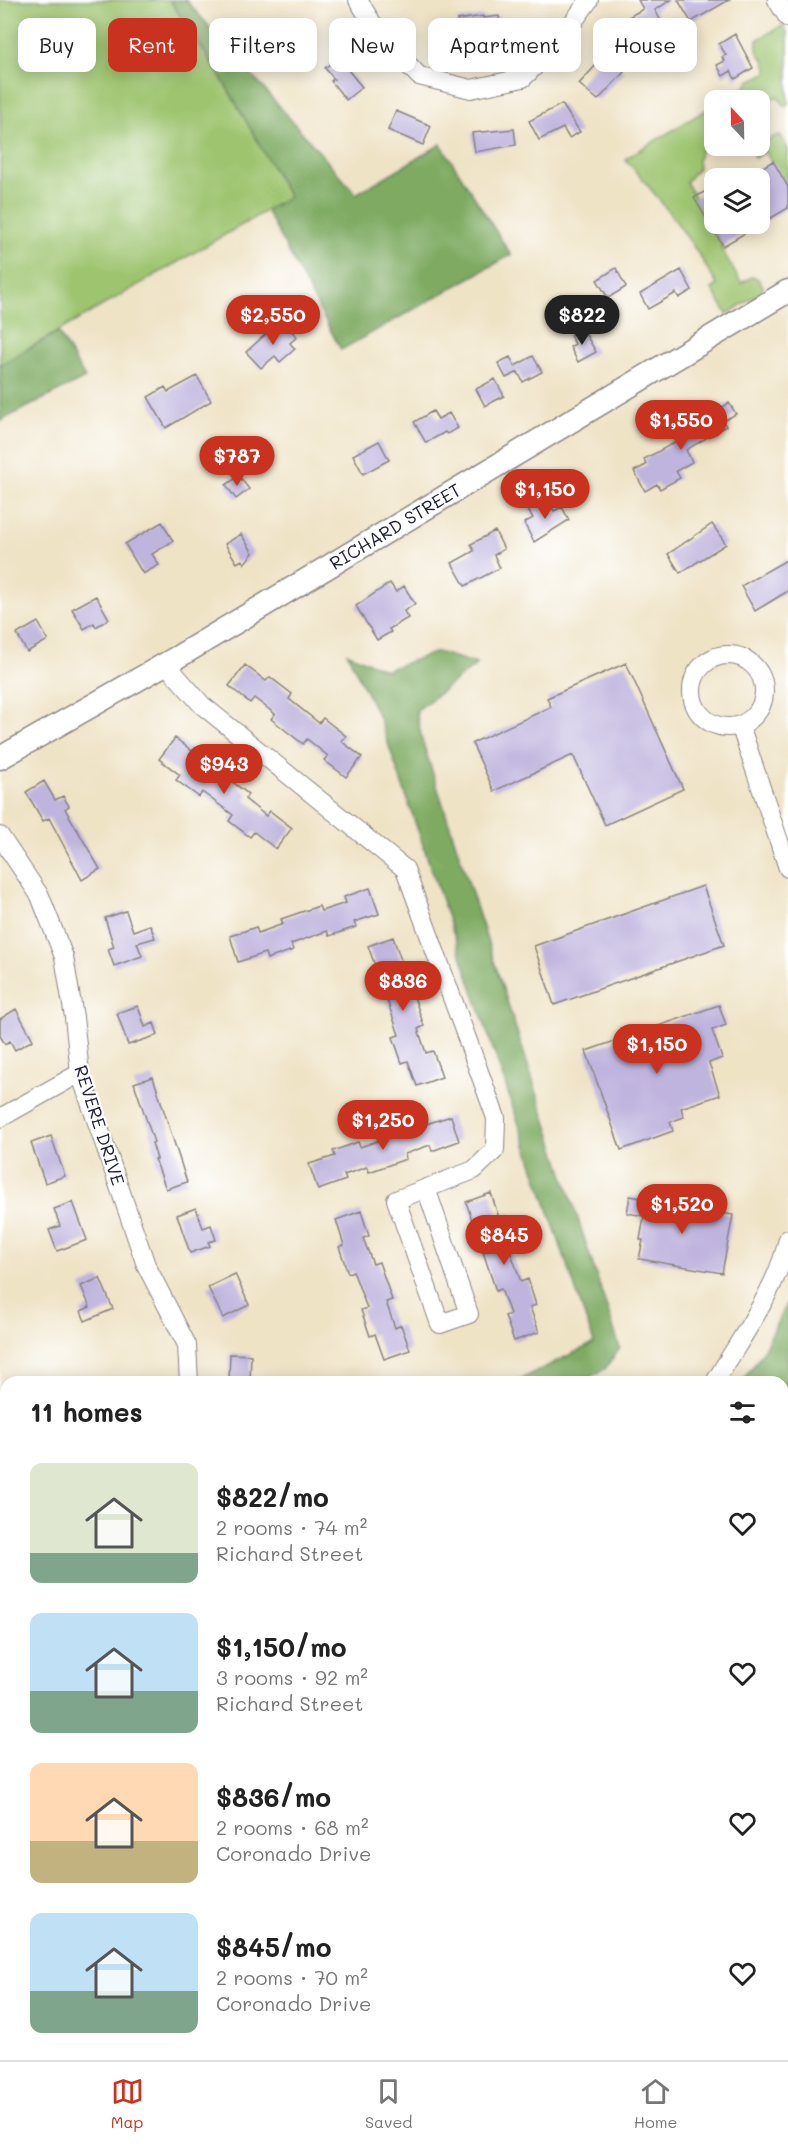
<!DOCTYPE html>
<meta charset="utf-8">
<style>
body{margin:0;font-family:Mali,sans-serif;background:#f2f2f2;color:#222;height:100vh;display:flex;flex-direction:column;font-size:22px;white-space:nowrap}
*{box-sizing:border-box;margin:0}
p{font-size:20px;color:#767676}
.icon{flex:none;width:33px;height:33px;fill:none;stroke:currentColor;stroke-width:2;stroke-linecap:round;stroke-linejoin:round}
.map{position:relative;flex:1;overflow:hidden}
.drawer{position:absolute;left:0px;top:1376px;width:789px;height:686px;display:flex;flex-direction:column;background:#fff;border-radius:18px 18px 0 0;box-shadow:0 3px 15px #0003}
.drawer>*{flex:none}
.top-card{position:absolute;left:18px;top:18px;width:753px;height:54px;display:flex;gap:12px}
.needle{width:39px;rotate:338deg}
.controls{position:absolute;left:704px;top:90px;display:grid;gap:12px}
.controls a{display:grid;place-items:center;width:66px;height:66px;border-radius:12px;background:#fff;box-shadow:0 3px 15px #0003;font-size:30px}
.price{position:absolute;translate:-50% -51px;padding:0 14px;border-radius:21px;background:#c8321e;color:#fff;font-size:20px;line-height:39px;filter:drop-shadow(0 2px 3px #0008)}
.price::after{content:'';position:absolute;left:50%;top:36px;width:18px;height:14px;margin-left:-9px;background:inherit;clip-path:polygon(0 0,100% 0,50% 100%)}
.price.active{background:#222;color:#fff}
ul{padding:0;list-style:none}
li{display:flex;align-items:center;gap:18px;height:150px;padding:0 30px}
li span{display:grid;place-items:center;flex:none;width:168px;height:120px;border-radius:12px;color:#555}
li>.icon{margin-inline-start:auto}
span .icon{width:72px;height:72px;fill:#fffc;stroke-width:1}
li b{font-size:26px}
h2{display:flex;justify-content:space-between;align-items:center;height:72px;padding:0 30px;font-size:26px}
.tag{padding:0 21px;border-radius:12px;background:#fff;box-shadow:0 3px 15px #0003;font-size:21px;line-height:54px}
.tag.active{background:#c8321e;color:#fff}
.dock{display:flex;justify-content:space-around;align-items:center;height:84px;border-top:2px solid #e0e0e0;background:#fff;font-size:16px;color:#767676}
.dock a{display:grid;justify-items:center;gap:3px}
.dock .active{color:#c8321e}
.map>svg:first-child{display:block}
.green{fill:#9ec46f;stroke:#607355;stroke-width:1.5}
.forest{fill:#7eaa62;stroke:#50664e;stroke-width:1.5}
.building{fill:#bfb4de}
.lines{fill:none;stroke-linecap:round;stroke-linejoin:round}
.service-casing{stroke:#888280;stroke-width:11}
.minor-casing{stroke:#888280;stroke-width:20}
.tertiary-casing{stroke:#888280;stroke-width:25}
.path{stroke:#888280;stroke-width:3;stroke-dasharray:1.5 4.5;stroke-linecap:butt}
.service{stroke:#fff;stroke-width:9}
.minor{stroke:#fff;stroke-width:18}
.tertiary{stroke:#fff;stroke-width:22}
.labels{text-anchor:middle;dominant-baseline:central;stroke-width:4.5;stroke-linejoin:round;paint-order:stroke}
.street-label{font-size:18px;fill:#22223b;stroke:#fff}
</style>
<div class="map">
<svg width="788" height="2060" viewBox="0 0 788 2060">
<rect width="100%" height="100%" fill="#fff"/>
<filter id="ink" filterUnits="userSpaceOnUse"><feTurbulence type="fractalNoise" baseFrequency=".0167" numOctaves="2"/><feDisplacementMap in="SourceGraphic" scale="12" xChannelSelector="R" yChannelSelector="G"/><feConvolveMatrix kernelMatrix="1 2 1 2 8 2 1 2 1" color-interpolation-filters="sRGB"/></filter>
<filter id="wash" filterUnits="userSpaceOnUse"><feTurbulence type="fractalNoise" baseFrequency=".008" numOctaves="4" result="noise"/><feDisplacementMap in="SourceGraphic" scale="24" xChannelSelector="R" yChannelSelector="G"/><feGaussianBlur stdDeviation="1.35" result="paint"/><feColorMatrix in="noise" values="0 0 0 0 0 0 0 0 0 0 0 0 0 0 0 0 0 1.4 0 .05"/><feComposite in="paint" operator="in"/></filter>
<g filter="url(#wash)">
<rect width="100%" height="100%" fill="#efe3c6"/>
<path class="green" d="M 0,0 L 170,0 L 221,77 L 290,197 L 0,365 Z
M 783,25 L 788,34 L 788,104 L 785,106 L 777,96 L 759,106 L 759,100 L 722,100 L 746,87 L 749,81 L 768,72 L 764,59 C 756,54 757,49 757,40 Z
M 714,105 L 714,131 L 701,148 L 698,160 L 699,167 L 686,182 L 723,246 L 721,248 L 741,283 L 752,277 L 757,278 L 763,286 L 762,292 L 727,314 L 712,289 L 717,285 C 692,240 659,197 625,159 Z
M 777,135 L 781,136 L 788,149 L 788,187 L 765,152 L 755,158 L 751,151 Z"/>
<path class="forest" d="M 170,0 L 186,0 L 356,194 L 441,144 L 511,255 L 341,350 L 266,210 L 289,197 L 221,77 Z
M 58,332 L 85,378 L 0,421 L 0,365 Z
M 437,652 L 477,664 L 416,711 L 422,740 L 620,1348 L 605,1369 L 583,1381 L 517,1381 L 594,1343 L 380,720 L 347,653 L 386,670 Z
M 788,1300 L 788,1509 L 783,1499 L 783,1382 L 742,1381 L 761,1355 Z
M 6,1658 L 6,1718 L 0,1722 L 0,1661 Z
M 488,2055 L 558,2055 L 549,2060 L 491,2060 Z"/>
<g id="blocks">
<path class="building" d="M 638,0 L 671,0 L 655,10 L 664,27 L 636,44 L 623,20 L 643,9 Z
M 678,0 L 729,0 L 691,22 Z
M 483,16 L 483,18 L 499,16 L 501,33 L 460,39 L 457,20 Z
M 735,34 L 753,68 L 735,79 L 731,71 L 723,76 L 717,65 L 725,61 L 722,57 L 726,55 L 719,44 Z
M 605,55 L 624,72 L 598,100 L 579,84 Z
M 338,58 L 362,87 L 346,100 L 331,81 L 334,79 L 325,68 Z
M 562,104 L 580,132 L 569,138 L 563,128 L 539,140 L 529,121 Z
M 396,111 L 431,126 L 423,145 L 388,130 Z
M 514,129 L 516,145 L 475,152 L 472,133 Z
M 773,161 L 788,187 L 788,208 L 723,246 L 694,198 L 714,186 L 714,224 L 759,224 L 759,178 L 744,178 Z
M 616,268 L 626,287 L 608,298 L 597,280 Z
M 681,270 L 692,290 L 679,298 L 676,293 L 648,309 L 640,294 Z
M 284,322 L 297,337 L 290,343 L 295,349 L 280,362 L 275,356 L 261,368 L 246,352 L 275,326 L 277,328 Z
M 582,328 L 596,352 L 578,362 L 570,347 L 575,344 L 570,335 Z
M 533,356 L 542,372 L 523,382 L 518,372 L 506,378 L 498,363 L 510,357 L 515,366 Z
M 197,376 L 211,401 L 166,428 L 148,397 L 165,387 L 168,392 Z
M 495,379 L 504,396 L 485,406 L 476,389 Z
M 729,403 L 736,414 L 723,421 L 726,426 L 686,450 L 692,462 L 676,471 L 680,478 L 660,489 L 657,484 L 645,491 L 634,471 L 646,465 L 644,459 L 689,435 L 686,430 L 700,422 L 698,418 L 712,409 L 715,412 Z
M 433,411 L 438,419 L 449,413 L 458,428 L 447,434 L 445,432 L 426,443 L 414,422 Z
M 379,441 L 389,460 L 363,474 L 353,455 Z
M 239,476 L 249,489 L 236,499 L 226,485 Z
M 548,500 L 554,511 L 562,507 L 569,520 L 534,542 L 524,523 L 533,518 L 528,510 Z
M 162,522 L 173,541 L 152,554 L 159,565 L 143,574 L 125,544 Z
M 712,524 L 726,544 L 680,573 L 668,554 Z
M 495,531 L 504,549 L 494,555 L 500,568 L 465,586 L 452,563 L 474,551 L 471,544 Z
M 241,534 L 253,553 L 244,564 L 242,560 L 237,563 L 225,544 Z
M 788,559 L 788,591 L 755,611 L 741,586 Z
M 390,583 L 396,592 L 404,586 L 415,604 L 404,611 L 408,618 L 389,629 L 391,632 L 377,640 L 356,606 Z
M 96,596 L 109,619 L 96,627 L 94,623 L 84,629 L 72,609 Z
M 38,622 L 48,640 L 27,652 L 17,634 Z
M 626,663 L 683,789 L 605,825 L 573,755 L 494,791 L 472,743 L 551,707 L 547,698 Z
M 245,665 L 266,681 L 270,677 L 292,694 L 289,699 L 319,723 L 323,718 L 346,736 L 341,741 L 362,757 L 346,777 L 324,760 L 328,756 L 307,739 L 303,744 L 271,719 L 275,714 L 254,698 L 250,703 L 229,686 Z
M 175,738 L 196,754 L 192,759 L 213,775 L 217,770 L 248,794 L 245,799 L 266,816 L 270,811 L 292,828 L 276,849 L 254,832 L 250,837 L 229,821 L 233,815 L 202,792 L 199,797 L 176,780 L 180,775 L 159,759 Z
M 44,781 L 55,800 L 63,796 L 69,806 L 65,809 L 100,869 L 82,880 L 49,818 L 43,821 L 26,792 Z
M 703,886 L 724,945 L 554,1005 L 534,946 Z
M 370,888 L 379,914 L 354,922 L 356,927 L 329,936 L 327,931 L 291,944 L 293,950 L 267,959 L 265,953 L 238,962 L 230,936 L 256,927 L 258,933 L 283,924 L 281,919 L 319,906 L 321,911 L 346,903 L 344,897 Z
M 126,911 L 133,931 L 150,925 L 155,938 L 137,943 L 142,956 L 114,966 L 108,949 L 114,947 L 105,918 Z
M 393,937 L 402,963 L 396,965 L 405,990 L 411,988 L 424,1026 L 418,1029 L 426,1053 L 433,1051 L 442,1077 L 417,1086 L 408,1061 L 402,1063 L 393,1037 L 399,1035 L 386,997 L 380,999 L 371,973 L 377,971 L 368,946 Z
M 719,1005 L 726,1025 L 712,1030 L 722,1058 L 709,1063 L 720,1095 L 681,1108 L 684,1117 L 670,1122 L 673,1131 L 621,1150 L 586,1051 Z
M 138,1006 L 145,1027 L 154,1023 L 158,1035 L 128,1045 L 117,1013 Z
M 16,1009 L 33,1040 L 15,1050 L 10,1041 L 5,1044 L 0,1036 L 0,1019 Z
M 153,1077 L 187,1182 L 166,1189 L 155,1159 L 157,1159 L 152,1143 L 154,1142 L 134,1083 Z
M 451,1116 L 459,1141 L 432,1151 L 430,1145 L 405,1154 L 406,1159 L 369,1172 L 367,1167 L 344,1175 L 346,1180 L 318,1190 L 309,1164 L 335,1156 L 333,1151 L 358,1142 L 360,1147 L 398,1134 L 396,1129 L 422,1120 L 423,1125 Z
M 51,1136 L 65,1176 L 45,1183 L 31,1143 Z
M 491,1193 L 499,1218 L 506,1216 L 515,1242 L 508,1244 L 521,1282 L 528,1279 L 536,1305 L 530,1307 L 539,1332 L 514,1341 L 505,1316 L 510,1314 L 501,1289 L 496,1291 L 483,1252 L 488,1250 L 480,1225 L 474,1226 L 466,1202 Z
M 630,1196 L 733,1215 L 722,1273 L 639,1259 L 643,1240 L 640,1240 L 644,1216 L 627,1213 Z
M 73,1202 L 87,1240 L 57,1251 L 49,1230 L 60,1226 L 54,1209 Z
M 196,1208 L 203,1228 L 211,1225 L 216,1240 L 208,1242 L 210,1246 L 190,1253 L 177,1215 Z
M 361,1211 L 369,1236 L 363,1238 L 373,1264 L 379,1262 L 392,1300 L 386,1302 L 395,1328 L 401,1325 L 410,1350 L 384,1359 L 375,1334 L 370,1336 L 361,1310 L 367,1308 L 353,1271 L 348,1273 L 339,1247 L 344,1245 L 336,1220 Z
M 235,1274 L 249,1305 L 223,1318 L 208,1287 Z
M 100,1278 L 113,1309 L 85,1321 L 81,1311 L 90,1307 L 81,1286 Z
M 230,1354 L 251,1355 L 250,1382 L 229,1382 Z"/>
</g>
</g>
<g filter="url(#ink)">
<use href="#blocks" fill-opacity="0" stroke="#888280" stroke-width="1.5"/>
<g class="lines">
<defs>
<path id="service" d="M 609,2055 L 612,2060"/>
<path id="minor" d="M 358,0 L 379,34 L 419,76 L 471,89 L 523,78 L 558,43 L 589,0
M 777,0 L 788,18
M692 691a36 36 0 1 1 72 0a36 36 0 1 1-72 0Z
M 165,663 L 202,705 L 405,869 L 496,1118 L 495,1150 L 474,1170 L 396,1200 L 440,1324 L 469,1314 L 426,1188
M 740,725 L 788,868
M 0,836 L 40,896 L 64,957 L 74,1017 L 80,1073 L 146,1265 L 187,1345 L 189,1382
M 0,1118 L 80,1073
M 715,1382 C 741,1337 777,1290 788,1239
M 0,1513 L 6,1510
M 783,1790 L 788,1797
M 212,2055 L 215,2060"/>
<path id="tertiary" d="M 0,758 L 181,655 L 788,291
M 783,1942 L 788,1939
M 580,2060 L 588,2055"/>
</defs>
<use href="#service" class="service-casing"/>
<use href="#minor" class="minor-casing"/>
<use href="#tertiary" class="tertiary-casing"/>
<path class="path" d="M 783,2048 L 788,2045
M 762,2060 L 770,2055"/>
<use href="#service" class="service"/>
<use href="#minor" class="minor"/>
<use href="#tertiary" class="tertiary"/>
</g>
</g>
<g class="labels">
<g class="street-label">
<text transform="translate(395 526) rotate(-31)">RICHARD STREET</text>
<text transform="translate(100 1125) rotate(72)">REVERE DRIVE</text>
</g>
</g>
</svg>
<div class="controls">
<a><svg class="needle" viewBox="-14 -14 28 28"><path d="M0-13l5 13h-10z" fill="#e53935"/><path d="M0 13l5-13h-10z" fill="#767676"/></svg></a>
<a><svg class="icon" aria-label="layers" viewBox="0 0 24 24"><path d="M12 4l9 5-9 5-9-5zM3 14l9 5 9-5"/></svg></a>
</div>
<b class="price" style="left:273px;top:346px">$2,550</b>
<b class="price active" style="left:582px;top:346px">$822</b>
<b class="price" style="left:681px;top:451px">$1,550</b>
<b class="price" style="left:237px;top:487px">$787</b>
<b class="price" style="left:545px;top:520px">$1,150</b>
<b class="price" style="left:224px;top:795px">$943</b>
<b class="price" style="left:403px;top:1012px">$836</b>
<b class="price" style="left:657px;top:1075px">$1,150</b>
<b class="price" style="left:383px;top:1151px">$1,250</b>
<b class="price" style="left:682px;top:1235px">$1,520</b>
<b class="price" style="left:504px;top:1266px">$845</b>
<div class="top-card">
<a class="tag">Buy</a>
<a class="tag active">Rent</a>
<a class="tag">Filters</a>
<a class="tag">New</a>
<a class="tag">Apartment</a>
<a class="tag">House</a>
</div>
<section class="drawer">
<h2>11 homes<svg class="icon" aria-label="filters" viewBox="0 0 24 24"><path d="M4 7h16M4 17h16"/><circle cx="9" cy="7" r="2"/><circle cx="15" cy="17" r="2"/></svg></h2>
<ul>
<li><span style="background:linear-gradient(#dfe7d0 75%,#7fa58c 0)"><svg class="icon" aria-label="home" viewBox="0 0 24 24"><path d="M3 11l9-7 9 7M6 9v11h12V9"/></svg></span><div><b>$822/mo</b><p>2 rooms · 74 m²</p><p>Richard Street</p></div><svg class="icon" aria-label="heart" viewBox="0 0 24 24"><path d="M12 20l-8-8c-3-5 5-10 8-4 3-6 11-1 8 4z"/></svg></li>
<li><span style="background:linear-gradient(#bfe0f5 65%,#7fa58c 0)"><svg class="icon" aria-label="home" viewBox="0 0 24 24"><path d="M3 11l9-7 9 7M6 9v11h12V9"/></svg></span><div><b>$1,150/mo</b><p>3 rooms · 92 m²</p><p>Richard Street</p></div><svg class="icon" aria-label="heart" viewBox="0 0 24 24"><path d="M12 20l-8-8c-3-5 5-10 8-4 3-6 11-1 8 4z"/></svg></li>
<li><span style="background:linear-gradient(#ffd9b3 65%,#c2b280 0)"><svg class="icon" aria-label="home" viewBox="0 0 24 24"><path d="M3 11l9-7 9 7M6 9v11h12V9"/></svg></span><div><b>$836/mo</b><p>2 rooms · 68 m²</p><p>Coronado Drive</p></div><svg class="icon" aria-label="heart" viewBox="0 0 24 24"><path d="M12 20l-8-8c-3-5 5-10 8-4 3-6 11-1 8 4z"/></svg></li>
<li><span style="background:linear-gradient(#bfe0f5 65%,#7fa58c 0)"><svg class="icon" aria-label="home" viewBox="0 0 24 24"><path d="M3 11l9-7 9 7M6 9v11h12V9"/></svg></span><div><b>$845/mo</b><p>2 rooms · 70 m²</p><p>Coronado Drive</p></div><svg class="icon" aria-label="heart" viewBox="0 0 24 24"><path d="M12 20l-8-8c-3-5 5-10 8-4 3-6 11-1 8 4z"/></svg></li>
</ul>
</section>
</div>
<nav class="dock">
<a class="active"><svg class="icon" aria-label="map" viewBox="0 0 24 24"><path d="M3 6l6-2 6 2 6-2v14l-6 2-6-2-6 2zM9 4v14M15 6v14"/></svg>Map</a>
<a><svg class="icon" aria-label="saved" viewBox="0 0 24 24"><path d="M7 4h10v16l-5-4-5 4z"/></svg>Saved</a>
<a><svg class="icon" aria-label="home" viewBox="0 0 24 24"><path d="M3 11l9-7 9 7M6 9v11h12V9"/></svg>Home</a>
</nav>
